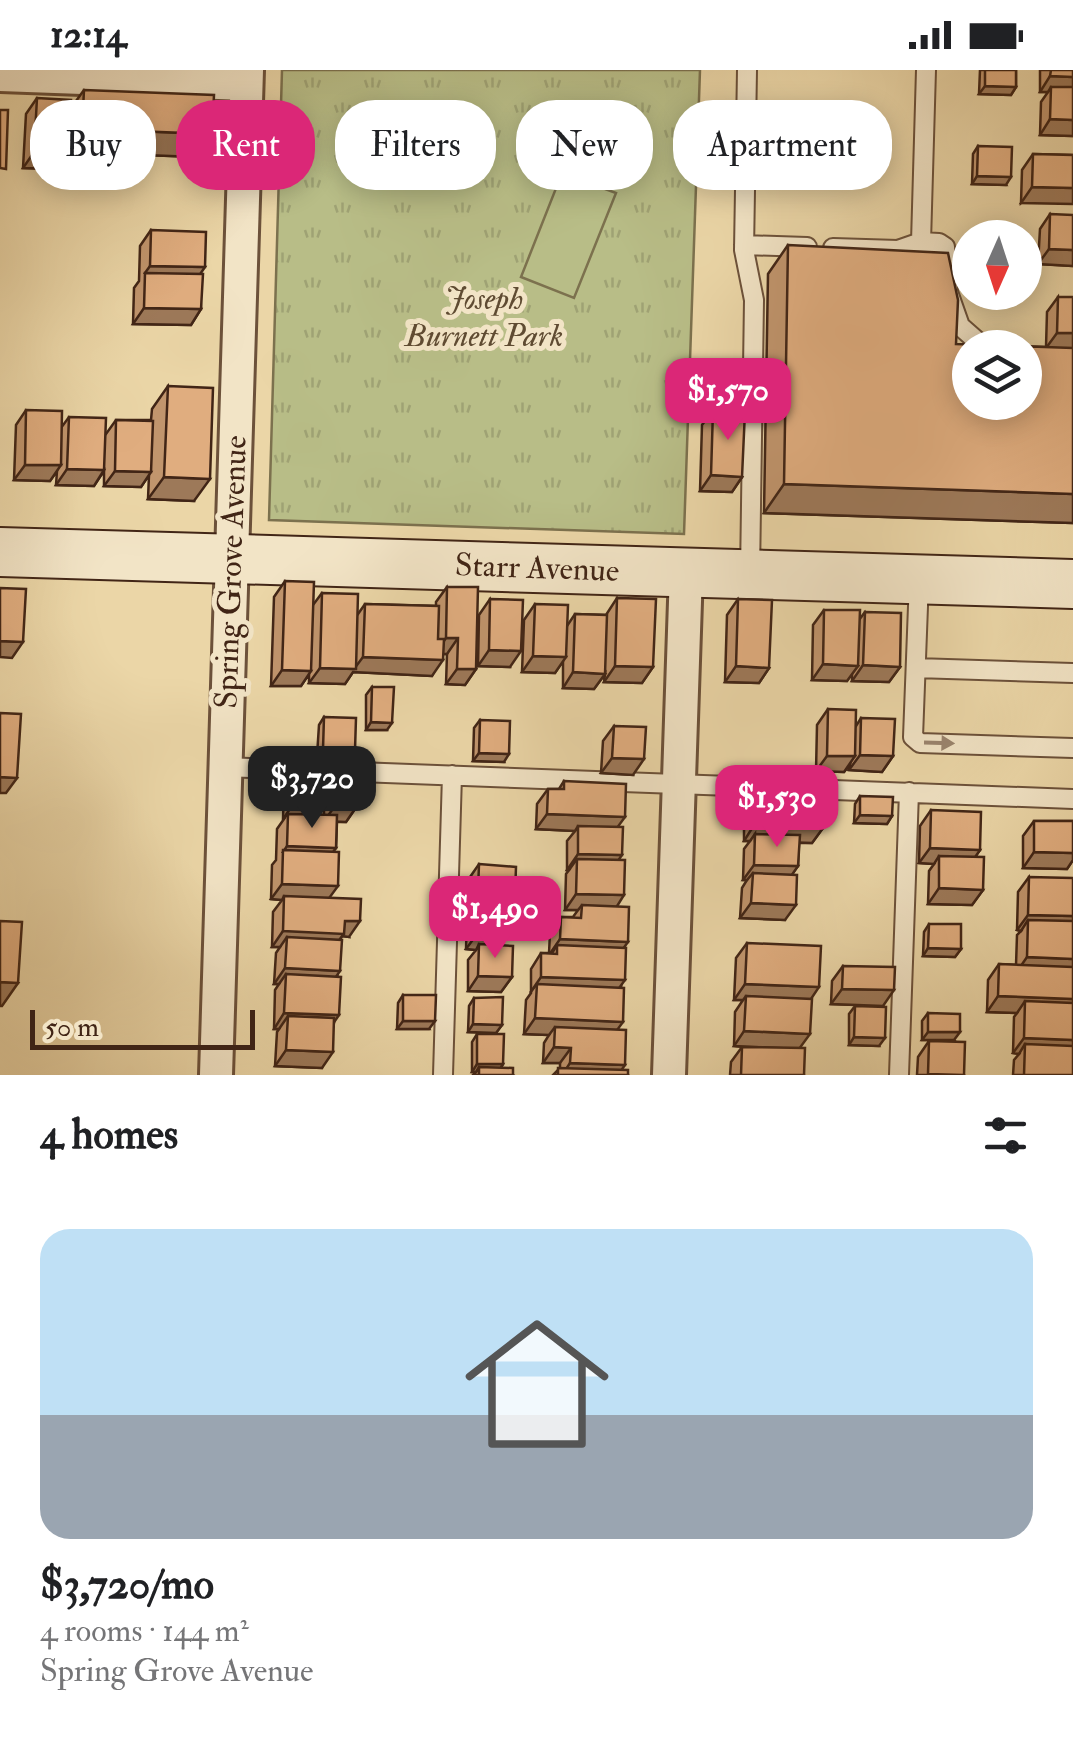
<!DOCTYPE html>
<meta charset="utf-8">
<style>
body{margin:0;font-family:"IM FELL Double Pica",serif;background:#f2f2f2;color:#202124;height:100vh;display:flex;flex-direction:column;font-size:38px;white-space:nowrap}
*{box-sizing:border-box;margin:0}
p{font-size:32px;color:#757577}
.icon{flex:none;width:55px;height:55px;fill:none;stroke:currentColor;stroke-width:2;stroke-linecap:round;stroke-linejoin:round}
.map{position:relative;height:1005px;overflow:hidden}
.side{display:flex;flex-direction:column;background:#fff;flex:1}
.side>*{flex:none}
.guide{position:absolute;left:30px;top:30px;width:1015px;height:90px;display:flex;gap:20px}
.needle{width:65px;rotate:183deg}
.buttons{position:absolute;left:952px;top:150px;display:grid;gap:20px}
.buttons a{display:grid;place-items:center;width:90px;height:90px;border-radius:50%;background:#fff;box-shadow:0 5px 25px #0003;font-size:50px}
.scale{position:absolute;left:30px;bottom:25px;width:225px;box-sizing:border-box;padding-left:10px;border:5px solid #412516;border-top:0;font-size:28px;line-height:35px;white-space:nowrap;color:#412516;-webkit-text-stroke:8px #f2e4c6;paint-order:stroke}
.price{position:absolute;translate:-50% -85px;padding:0 22px;border-radius:20px;background:#db2777;color:#fff;font-size:32px;line-height:65px;filter:drop-shadow(0 2px 5px #0008)}
.price::after{content:'';position:absolute;left:50%;top:60px;width:30px;height:22px;margin-left:-15px;background:inherit;clip-path:polygon(0 0,100% 0,50% 100%)}
.price.selected{background:#222;color:#fff}
ul{padding:0;list-style:none}
li{display:grid;align-content:center;gap:20px;height:530px;padding:0 40px}
li+li{border-top:2px solid #e0e0e0}
li span{display:grid;place-items:center;height:310px;border-radius:30px;color:#555}
li>.icon{margin-inline-start:auto}
span .icon{width:180px;height:180px;fill:#fffc;stroke-width:1}
li b{font-size:42px}
h2{display:flex;justify-content:space-between;align-items:center;height:120px;padding:0 40px;font-size:42px}
.tag{padding:0 35px;border-radius:40px;background:#fff;box-shadow:0 5px 25px #0003;font-size:35px;line-height:90px}
.tag.selected{background:#db2777;color:#fff}
.status{display:flex;justify-content:space-between;align-items:center;height:70px;padding:0 50px;background:#fff;direction:ltr}
.status svg{height:28px;fill:currentColor}
.map>svg:first-child{display:block}
.park{fill:url(#park-tufts);stroke:#7c714e;stroke-width:2.5}
.garden{fill:#b8bd87;stroke:#7c714e;stroke-width:2.5}
.lines{fill:none;stroke-linecap:round;stroke-linejoin:round}
.service-casing{stroke:#6c513a;stroke-width:22}
.minor-casing{stroke:#6c513a;stroke-width:38}
.secondary-casing{stroke:#412516;stroke-width:52}
.service{stroke:#f2e4c6;stroke-width:18}
.minor{stroke:#f2e4c6;stroke-width:32}
.secondary{stroke:#f2e4c6;stroke-width:48}
.wall{fill:#c1956d;stroke:#412516;stroke-width:2.5;fill-rule:evenodd}
.shaded-wall{fill:#9d7959;stroke:#412516;stroke-width:2.5}
.building{fill:#e0ad7f;stroke:#412516;stroke-width:2.5;fill-rule:evenodd}
.oneway{fill:#9a846e}
.labels{text-anchor:middle;dominant-baseline:central;stroke-width:10;stroke-linejoin:round;paint-order:stroke}
.park-label{font-size:32px;font-style:italic;fill:#5f4b32;stroke:#f2e4c6}
.street-label{font-size:32px;fill:#412516;stroke:#f2e4c6}
</style>
<div class="status"><b>12:14</b><svg viewBox="0 0 49 12"><path d="M0 12V9h3v3zM5 12V6h3v6zM10 12V3h3v9zM15 12V0h3v12zM26 1h20v11H26zM47 4h2v5h-2z"/></svg></div>
<div class="map">
<svg width="1073" height="1005" viewBox="0 0 1073 1005">
<defs>
<pattern id="park-tufts" width="24" height="20" patternUnits="userSpaceOnUse" patternTransform="scale(2.5)"><rect width="24" height="20" fill="#b8bd87"/><path d="M3 7l-1-3M5 7V3M7 7l1-3M15 17l-1-3M17 17v-4M19 17l1-3" fill="none" stroke="#9fa274"/></pattern>
</defs>
<rect width="100%" height="100%" fill="#ebd6a7"/>
<filter id="stains"><feTurbulence type="fractalNoise" baseFrequency=".002" numOctaves="4"/><feColorMatrix values="0 0 0 0 .2 0 0 0 0 .09 0 0 0 0 .02 0 0 0 .5 -.17"/></filter>
<radialGradient id="worn" r=".72"><stop offset=".6" stop-color="#630" stop-opacity="0"/><stop offset="1" stop-color="#630" stop-opacity=".3"/></radialGradient>
<path class="park" d="M 282,0 L 700,0 L 684,464 L 269,450 Z"/>
<path class="garden" d="M 562,103 L 616,123 L 574,228 L 521,207 Z"/>
<g class="lines">
<defs>
<path id="service" d="M 747,0 L 744,180 L 754,230 L 750,504
M 926,0 L 921,172 L 939,173 L 945,177 L 948,222 L 960,256 L 985,278
M 744,175 L 807,177
M 833,178 L 898,180 L 921,172
M 919,510 L 913,667 L 920,673 L 1073,678
M 916,598 L 1073,603
M 225,697 L 1073,729
M 443,1005 L 452,705
M 899,1005 L 909,722"/>
<path id="minor" d="M 0,5 L 246,14
M 216,1005 L 247,0
M 669,1005 L 686,502"/>
<path id="secondary" d="M 0,482 L 1073,514"/>
</defs>
<use href="#service" class="service-casing"/>
<use href="#minor" class="minor-casing"/>
<use href="#secondary" class="secondary-casing"/>
<use href="#service" class="service"/>
<use href="#minor" class="minor"/>
<use href="#secondary" class="secondary"/>
</g>
<path class="wall" d="M 980,0 L 1016,0 L 1016,17 L 1011,25 L 979,24 Z
M 1040,0 L 1073,0 L 1073,66 L 1040,65 L 1041,32 L 1048,22 L 1040,22 Z
M 84,20 L 212,64 L 196,87 L 69,82 L 58,99 L 23,98 L 26,44 L 37,28 L 71,38 Z
M 978,76 L 1006,115 L 972,114 L 973,84 Z
M 1033,84 L 1073,85 L 1021,133 L 1022,100 Z
M 1050,144 L 1073,196 L 1038,194 L 1040,159 Z
M 151,160 L 200,204 L 201,239 L 191,255 L 133,254 L 134,218 L 139,211 L 140,176 Z
M 788,175 L 956,274 L 1046,277 L 1047,242 L 1058,227 L 1073,453 L 764,443 L 768,204 Z
M 168,316 L 194,431 L 148,429 L 149,405 L 141,417 L 104,416 L 104,401 L 94,416 L 56,415 L 57,401 L 50,411 L 14,410 L 16,355 L 26,340 L 61,358 L 69,347 L 106,364 L 116,350 L 151,350 L 152,339 Z
M 713,340 L 742,407 L 732,422 L 700,421 L 702,355 Z
M 285,511 L 313,535 L 322,523 L 358,544 L 365,534 L 436,536 L 436,532 L 447,517 L 476,599 L 465,615 L 446,614 L 447,584 L 443,584 L 432,606 L 353,602 L 345,614 L 309,613 L 309,604 L 301,616 L 271,616 L 274,527 Z
M 617,528 L 653,597 L 642,613 L 604,612 L 605,604 L 594,619 L 563,618 L 563,591 L 555,603 L 522,602 L 524,550 L 535,534 L 567,556 L 575,544 L 606,545 Z
M 490,529 L 510,597 L 478,596 L 479,545 Z
M 738,529 L 769,598 L 759,613 L 725,612 L 727,545 Z
M 824,540 L 859,550 L 865,542 L 900,597 L 889,612 L 852,611 L 852,603 L 847,611 L 812,610 L 813,555 Z
M 372,617 L 387,660 L 366,660 L 366,625 Z
M 828,639 L 856,656 L 861,648 L 893,686 L 882,702 L 849,700 L 850,695 L 844,702 L 816,701 L 817,655 Z
M 324,647 L 349,688 L 317,686 L 319,655 Z
M 480,650 L 504,692 L 473,691 L 474,658 Z
M 614,656 L 633,705 L 601,703 L 603,671 Z
M 294,703 L 358,705 L 357,736 L 346,752 L 337,752 L 336,778 L 333,781 L 329,828 L 349,867 L 342,866 L 340,870 L 334,953 L 322,998 L 275,996 L 277,962 L 279,959 L 274,959 L 275,920 L 279,914 L 274,914 L 276,883 L 280,877 L 272,877 L 273,842 L 282,830 L 271,829 L 272,795 L 276,790 L 277,759 L 284,749 L 283,749 L 284,718 ZM 320,738 L 324,738 L 324,745 L 316,745 Z
M 564,711 L 618,757 L 619,789 L 617,836 L 624,878 L 618,959 L 622,1000 L 628,1005 L 553,1005 L 560,998 L 560,993 L 543,993 L 544,973 L 549,965 L 524,964 L 526,930 L 531,923 L 531,899 L 541,883 L 549,883 L 550,863 L 561,847 L 573,847 L 578,840 L 565,840 L 566,804 L 569,800 L 567,800 L 567,771 L 575,761 L 536,759 L 537,734 L 548,719 L 559,719 Z
M 755,724 L 823,758 L 812,773 L 799,773 L 798,796 L 792,804 L 785,850 L 740,848 L 742,818 L 747,810 L 743,810 L 744,779 L 750,771 L 744,771 L 744,740 Z
M 860,726 L 892,746 L 887,754 L 854,753 L 855,734 Z
M 931,740 L 980,780 L 975,787 L 983,820 L 972,835 L 928,834 L 929,801 L 934,794 L 919,793 L 920,756 Z
M 1034,751 L 1073,751 L 1073,790 L 1067,799 L 1023,798 L 1023,766 Z
M 479,794 L 515,825 L 508,834 L 500,875 L 512,907 L 501,922 L 468,921 L 468,890 L 476,880 L 466,879 L 467,845 L 472,838 L 467,838 L 468,810 Z
M 1029,807 L 1073,1005 L 1013,1005 L 1014,990 L 1019,984 L 1013,983 L 1014,947 L 1017,943 L 987,942 L 988,910 L 999,894 L 1016,895 L 1017,865 L 1021,861 L 1017,860 L 1018,822 Z
M 929,854 L 961,879 L 955,887 L 923,886 L 924,862 Z
M 747,873 L 811,928 L 800,978 L 804,1005 L 730,1005 L 731,992 L 742,977 L 743,977 L 734,976 L 735,942 L 743,930 L 734,930 L 736,888 Z
M 843,896 L 883,936 L 831,934 L 832,911 Z
M 403,925 L 429,959 L 397,959 L 398,933 Z
M 474,928 L 502,955 L 496,963 L 468,962 L 469,936 Z
M 855,936 L 879,976 L 849,975 L 849,944 Z
M 928,943 L 954,970 L 922,970 L 922,951 Z
M 477,964 L 503,994 L 501,998 L 513,1005 L 473,1005 L 476,1002 L 472,1002 L 472,972 Z
M 929,971 L 964,1005 L 917,1005 L 918,987 Z"/>
<path class="shaded-wall" d="M 1050,6 L 1073,7 L 1073,23 L 1051,17 L 1048,22 L 1040,22 Z
M 985,16 L 1016,17 L 1011,25 L 979,24 Z
M 1050,49 L 1073,50 L 1073,66 L 1040,65 Z
M 82,59 L 212,64 L 196,87 L 67,82 Z
M 34,82 L 69,84 L 58,99 L 23,98 Z
M 977,106 L 1011,107 L 1006,115 L 972,114 Z
M 1032,117 L 1073,118 L 1073,134 L 1021,133 Z
M 1049,179 L 1073,180 L 1073,196 L 1038,194 Z
M 150,196 L 205,197 L 194,213 L 145,203 Z
M 144,238 L 201,239 L 191,255 L 133,254 Z
M 1057,263 L 1073,263 L 1073,279 L 1046,278 Z
M 25,395 L 61,395 L 50,411 L 14,410 Z
M 67,399 L 104,400 L 94,416 L 56,415 Z
M 115,401 L 151,402 L 141,417 L 104,416 Z
M 711,405 L 742,407 L 732,422 L 700,421 Z
M 164,407 L 210,409 L 194,431 L 148,429 Z
M 784,414 L 1073,424 L 1073,453 L 764,443 Z
M 446,568 L 458,568 L 447,584 L 435,584 Z
M 0,571 L 23,572 L 12,588 L 0,587 Z
M 489,580 L 521,581 L 510,597 L 478,596 Z
M 533,586 L 566,587 L 555,603 L 522,602 Z
M 363,587 L 443,590 L 432,606 L 353,602 L 345,614 L 309,613 L 320,598 L 354,599 Z
M 823,594 L 858,596 L 847,611 L 812,610 Z
M 863,595 L 900,597 L 889,612 L 852,611 Z
M 615,596 L 653,597 L 642,613 L 604,612 Z
M 736,596 L 769,598 L 759,613 L 725,612 Z
M 457,599 L 476,599 L 465,615 L 446,614 Z
M 282,600 L 311,601 L 301,616 L 271,616 Z
M 573,602 L 605,604 L 594,619 L 563,618 Z
M 371,652 L 392,653 L 387,660 L 366,660 Z
M 323,679 L 355,680 L 349,688 L 317,686 Z
M 479,683 L 509,684 L 504,692 L 473,691 Z
M 860,685 L 893,686 L 882,702 L 849,700 Z
M 827,686 L 855,686 L 844,702 L 816,701 Z
M 612,688 L 644,689 L 633,705 L 601,703 Z
M 0,707 L 17,708 L 6,723 L 0,723 Z
M 323,722 L 335,723 L 324,738 L 320,738 L 312,750 L 288,744 L 283,749 L 294,733 Z
M 335,736 L 357,736 L 346,752 L 324,751 Z
M 547,744 L 625,747 L 614,762 L 578,756 L 575,761 L 536,759 Z
M 860,745 L 892,746 L 887,754 L 854,753 Z
M 754,755 L 823,758 L 812,773 L 755,771 L 755,764 L 750,771 L 744,771 Z
M 287,776 L 336,778 L 325,793 L 283,782 Z
M 930,778 L 980,780 L 969,796 L 939,786 L 934,794 L 919,793 Z
M 1034,782 L 1073,783 L 1073,790 L 1067,799 L 1023,798 Z
M 578,784 L 622,785 L 611,801 L 577,789 L 569,800 L 567,800 Z
M 754,795 L 798,796 L 787,812 L 753,803 L 747,810 L 743,810 Z
M 282,814 L 338,816 L 327,831 L 284,826 L 282,830 L 271,829 Z
M 939,818 L 983,820 L 972,835 L 928,834 Z
M 478,822 L 515,825 L 504,841 L 478,830 L 472,838 L 467,838 Z
M 576,824 L 624,825 L 614,841 L 582,835 L 578,840 L 565,840 Z
M 751,833 L 796,835 L 785,850 L 740,848 Z
M 1028,845 L 1073,846 L 1073,862 L 1028,850 L 1021,861 L 1017,860 Z
M 345,851 L 360,851 L 349,867 L 342,866 L 333,879 L 287,867 L 280,877 L 272,877 L 283,861 Z
M 477,864 L 507,865 L 496,880 L 479,874 L 476,880 L 466,879 Z
M 560,869 L 628,872 L 617,887 L 557,875 L 551,885 L 549,885 Z
M 928,878 L 961,879 L 955,887 L 923,886 Z
M 1027,887 L 1073,889 L 1073,901 L 1016,903 Z
M 285,898 L 340,901 L 329,917 L 286,904 L 279,914 L 274,914 Z
M 478,906 L 512,907 L 501,922 L 468,921 Z
M 541,907 L 625,910 L 614,925 L 537,914 L 530,923 Z
M 0,912 L 18,913 L 2,936 L 0,936 Z
M 745,914 L 819,917 L 809,932 L 746,926 L 743,930 L 734,930 Z
M 842,919 L 894,920 L 883,936 L 831,934 Z
M 998,926 L 1073,929 L 1073,939 L 1025,931 L 1017,943 L 987,942 Z
M 284,943 L 339,945 L 328,961 L 288,946 L 279,959 L 274,959 Z
M 535,948 L 623,952 L 612,967 L 555,957 L 549,965 L 524,964 Z
M 403,951 L 435,951 L 429,959 L 397,959 Z
M 473,954 L 502,955 L 496,963 L 468,962 Z
M 744,961 L 810,964 L 799,979 L 734,976 Z
M 928,962 L 960,962 L 954,970 L 922,970 Z
M 854,967 L 885,968 L 879,976 L 849,975 Z
M 1024,968 L 1073,970 L 1073,983 L 1025,974 L 1019,984 L 1013,983 Z
M 554,977 L 571,978 L 560,993 L 543,993 Z
M 286,980 L 333,982 L 322,998 L 275,996 Z
M 570,993 L 625,995 L 618,1005 L 562,1005 Z
M 477,994 L 503,994 L 498,1002 L 479,997 L 476,1002 L 472,1002 Z"/>
<path class="building" d="M 985,0 L 1016,0 L 1016,17 L 985,16 Z
M 1051,0 L 1073,0 L 1073,7 L 1050,6 Z
M 1051,17 L 1073,17 L 1073,50 L 1050,49 Z
M 84,20 L 214,25 L 212,64 L 82,59 Z
M 37,28 L 71,30 L 69,84 L 34,82 Z
M 0,40 L 8,40 L 6,99 L 0,98 Z
M 978,76 L 1012,77 L 1011,107 L 977,106 Z
M 1033,84 L 1073,85 L 1073,118 L 1032,117 Z
M 1050,144 L 1073,145 L 1073,180 L 1049,179 Z
M 151,160 L 206,162 L 205,197 L 150,196 Z
M 788,175 L 948,183 L 958,230 L 956,274 L 1073,278 L 1073,424 L 784,414 ZM 970,278 L 1025,278 L 1025,332 L 970,332 Z
M 145,203 L 203,204 L 201,239 L 144,238 Z
M 1058,227 L 1073,227 L 1073,263 L 1057,263 Z
M 168,316 L 213,318 L 210,409 L 164,407 Z
M 26,340 L 62,341 L 61,395 L 25,395 Z
M 713,340 L 745,341 L 742,407 L 711,405 Z
M 69,347 L 106,348 L 104,400 L 67,399 Z
M 116,350 L 153,351 L 151,402 L 115,401 Z
M 285,511 L 314,512 L 311,601 L 282,600 Z
M 447,517 L 478,517 L 476,599 L 457,599 L 458,568 L 446,568 Z
M 0,518 L 26,519 L 23,572 L 0,571 Z
M 322,523 L 358,524 L 356,599 L 320,598 Z
M 617,528 L 656,529 L 653,597 L 615,596 Z
M 490,529 L 523,530 L 521,581 L 489,580 Z
M 738,529 L 772,530 L 769,598 L 736,596 Z
M 365,534 L 439,536 L 438,569 L 444,569 L 443,590 L 363,587 Z
M 535,534 L 568,535 L 566,587 L 533,586 Z
M 824,540 L 860,540 L 858,596 L 823,594 Z
M 865,542 L 901,543 L 900,597 L 863,595 Z
M 575,544 L 607,545 L 605,604 L 573,602 Z
M 372,617 L 394,617 L 392,653 L 371,652 Z
M 828,639 L 856,640 L 855,686 L 827,686 Z
M 0,643 L 21,644 L 17,708 L 0,707 Z
M 324,647 L 356,648 L 355,680 L 323,679 Z
M 861,648 L 895,649 L 893,686 L 860,685 Z
M 480,650 L 510,651 L 509,684 L 479,683 Z
M 614,656 L 646,657 L 644,689 L 612,688 Z
M 294,703 L 358,705 L 357,736 L 335,736 L 335,723 L 323,722 L 323,734 L 294,733 Z
M 564,711 L 626,714 L 625,747 L 547,744 L 548,719 L 564,719 Z
M 755,724 L 824,727 L 823,758 L 754,755 Z
M 860,726 L 893,727 L 892,746 L 860,745 Z
M 931,740 L 981,742 L 980,780 L 930,778 Z
M 288,744 L 337,745 L 336,778 L 287,776 Z
M 1034,751 L 1073,751 L 1073,783 L 1034,782 Z
M 578,756 L 623,757 L 622,785 L 578,784 Z
M 755,764 L 800,765 L 798,796 L 754,795 Z
M 283,780 L 339,782 L 338,816 L 282,814 Z
M 939,786 L 984,787 L 983,820 L 939,818 Z
M 577,789 L 625,790 L 624,825 L 576,824 Z
M 479,794 L 516,797 L 515,825 L 478,822 Z
M 753,803 L 797,805 L 796,835 L 751,833 Z
M 1029,807 L 1073,808 L 1073,846 L 1028,845 Z
M 284,826 L 361,829 L 360,851 L 345,851 L 344,864 L 283,861 Z
M 478,830 L 508,831 L 507,865 L 477,864 Z
M 582,835 L 629,837 L 628,872 L 560,869 L 561,847 L 581,848 Z
M 1028,850 L 1073,851 L 1073,889 L 1027,887 Z
M 0,851 L 22,852 L 18,913 L 0,912 Z
M 929,854 L 961,854 L 961,879 L 928,878 Z
M 287,867 L 342,870 L 340,901 L 285,898 Z
M 747,873 L 821,876 L 819,917 L 745,914 Z
M 479,874 L 513,876 L 512,907 L 478,906 Z
M 557,875 L 626,878 L 625,910 L 541,907 L 541,883 L 557,884 Z
M 999,894 L 1073,897 L 1073,929 L 998,926 Z
M 843,896 L 895,897 L 894,920 L 842,919 Z
M 286,904 L 341,907 L 339,945 L 284,943 Z
M 537,914 L 624,918 L 623,952 L 535,948 Z
M 403,925 L 436,925 L 435,951 L 403,951 Z
M 746,926 L 812,929 L 810,964 L 744,961 Z
M 503,927 L 502,955 L 473,954 L 474,928 Z
M 1025,931 L 1073,933 L 1073,970 L 1024,968 Z
M 855,936 L 886,937 L 885,968 L 854,967 Z
M 928,943 L 960,944 L 960,962 L 928,962 Z
M 288,946 L 334,948 L 333,982 L 286,980 Z
M 555,957 L 626,960 L 625,995 L 570,993 L 571,978 L 554,977 Z
M 477,964 L 504,964 L 503,994 L 477,994 Z
M 929,971 L 965,972 L 964,1005 L 928,1004 Z
M 1025,974 L 1073,976 L 1073,1005 L 1024,1005 Z
M 742,977 L 805,978 L 804,1005 L 741,1005 Z
M 479,997 L 513,998 L 513,1005 L 479,1005 Z
M 558,998 L 628,1000 L 628,1005 L 558,1005 Z"/>
<defs><path id="oneway-solid" d="M-6-.8H1V-3.2L6.5 0L1 3.2V.8H-6Z" transform="scale(2.5)"/></defs>
<use class="oneway" href="#oneway-solid" transform="translate(939 673) rotate(2)"/>
<g class="labels">
<g class="park-label">
<text x="484" y="229">Joseph<tspan x="484" dy="37">Burnett Park</tspan></text>
</g>
<g class="street-label">
<text transform="translate(537 498) rotate(2)">Starr Avenue</text>
<text transform="translate(231 502) rotate(-88)">Spring Grove Avenue</text>
</g>
</g>
<rect width="100%" height="100%" filter="url(#stains)"/>
<rect width="100%" height="100%" fill="url(#worn)"/>
</svg>
<div class="buttons">
<a><svg class="needle" viewBox="-14 -14 28 28"><path d="M0-13l5 13h-10z" fill="#e53935"/><path d="M0 13l5-13h-10z" fill="#757577"/></svg></a>
<a><svg class="icon" aria-label="layers" viewBox="0 0 24 24"><path d="M12 4l9 5-9 5-9-5zM3 14l9 5 9-5"/></svg></a>
</div>
<div class="scale">50 m</div>
<b class="price" style="left:728px;top:373px">$1,570</b>
<b class="price selected" style="left:312px;top:761px">$3,720</b>
<b class="price" style="left:777px;top:780px">$1,530</b>
<b class="price" style="left:495px;top:891px">$1,490</b>
<div class="guide">
<a class="tag">Buy</a>
<a class="tag selected">Rent</a>
<a class="tag">Filters</a>
<a class="tag">New</a>
<a class="tag">Apartment</a>
</div>
</div>
<section class="side">
<h2>4 homes<svg class="icon" aria-label="filters" viewBox="0 0 24 24"><path d="M4 7h16M4 17h16"/><circle cx="9" cy="7" r="2"/><circle cx="15" cy="17" r="2"/></svg></h2>
<ul>
<li><span style="background:linear-gradient(#bfe0f5 60%,#9aa5b1 0)"><svg class="icon" aria-label="home" viewBox="0 0 24 24"><path d="M3 11l9-7 9 7M6 9v11h12V9"/></svg></span><div><b>$3,720/mo</b><p>4 rooms · 144 m²</p><p>Spring Grove Avenue</p></div></li>
</ul>
</section>
